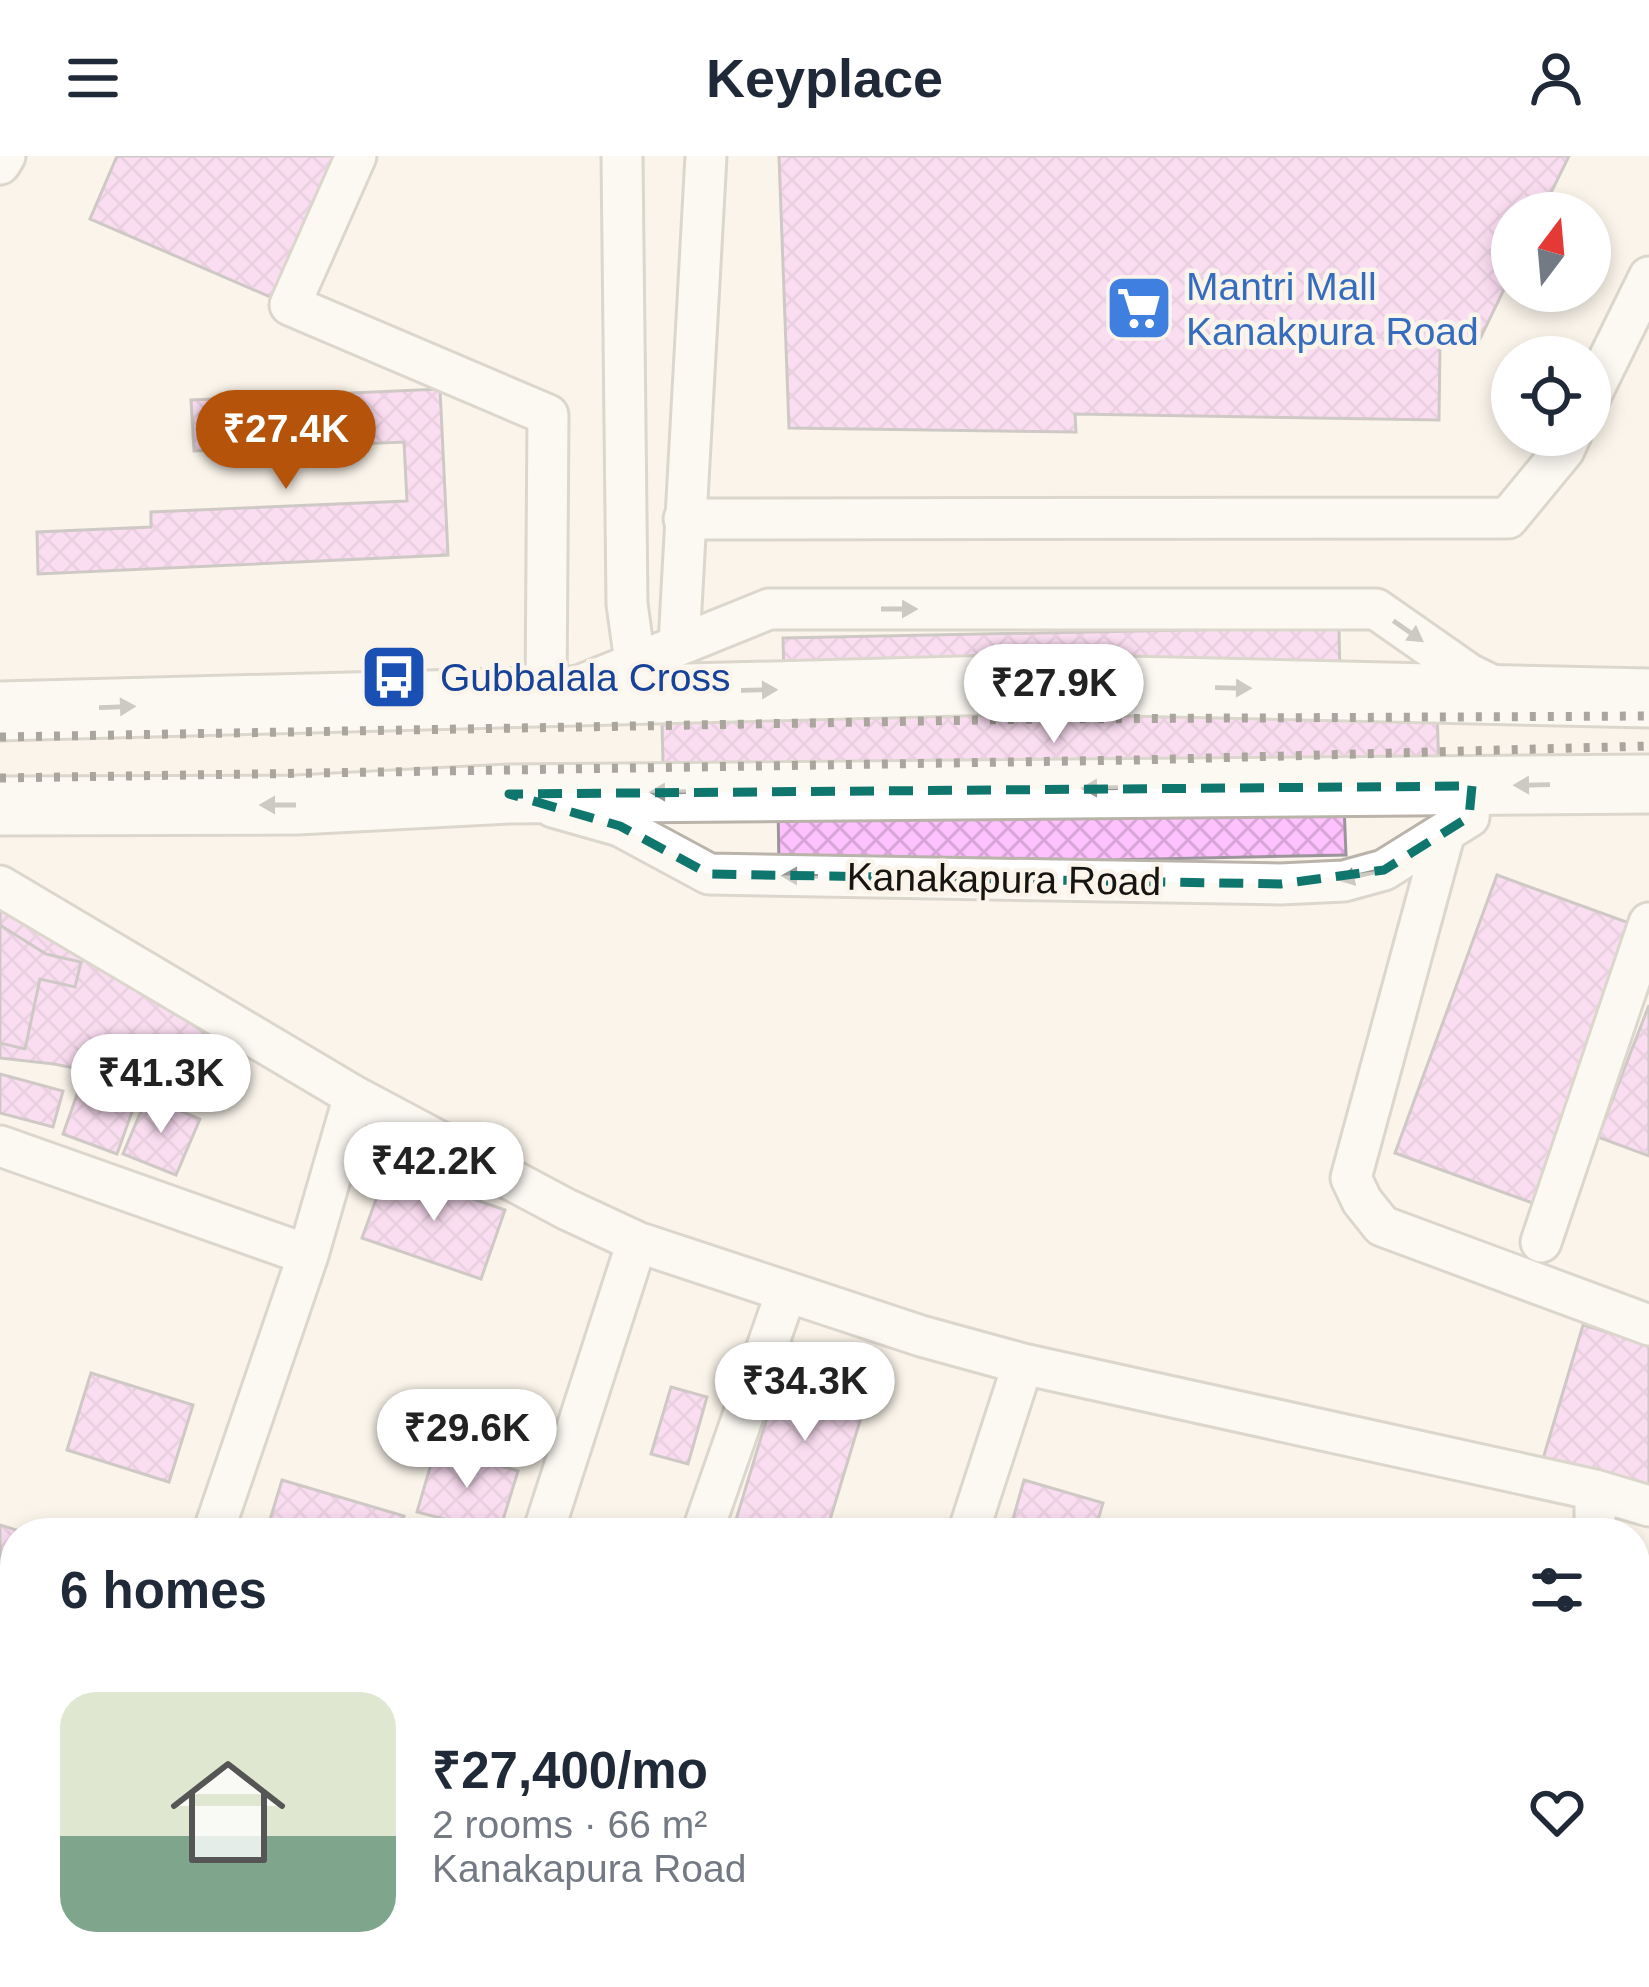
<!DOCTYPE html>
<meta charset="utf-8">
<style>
body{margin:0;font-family:Helvetica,sans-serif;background:#f2f2f3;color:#1f2937;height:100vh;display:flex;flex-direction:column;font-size:45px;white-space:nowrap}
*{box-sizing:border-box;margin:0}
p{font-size:39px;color:#747a83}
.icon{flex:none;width:66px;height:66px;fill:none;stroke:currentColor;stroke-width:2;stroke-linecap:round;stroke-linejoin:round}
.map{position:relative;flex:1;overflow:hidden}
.sheet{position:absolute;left:0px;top:1362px;width:1650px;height:471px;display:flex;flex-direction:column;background:#fff;border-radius:48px 48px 0 0;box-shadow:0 6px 18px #0003}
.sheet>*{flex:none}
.needle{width:78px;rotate:16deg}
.fabs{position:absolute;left:1491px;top:36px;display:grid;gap:24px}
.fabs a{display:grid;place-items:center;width:120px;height:120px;border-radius:50%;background:#fff;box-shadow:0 6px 18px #0003;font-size:60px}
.price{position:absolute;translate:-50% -102px;padding:0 27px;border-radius:42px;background:#fff;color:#222;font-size:39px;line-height:78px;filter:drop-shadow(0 3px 6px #0008)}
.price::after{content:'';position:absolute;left:50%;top:72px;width:36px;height:27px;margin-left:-18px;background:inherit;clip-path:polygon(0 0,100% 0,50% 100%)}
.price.current{background:#b45309;color:#fff}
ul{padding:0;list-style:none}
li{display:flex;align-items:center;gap:36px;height:300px;padding:0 60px}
li span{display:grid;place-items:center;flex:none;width:336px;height:240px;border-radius:36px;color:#555}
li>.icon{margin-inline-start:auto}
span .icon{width:144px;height:144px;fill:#fffc;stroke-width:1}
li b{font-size:51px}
h2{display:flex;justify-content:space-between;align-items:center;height:144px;padding:0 60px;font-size:51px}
header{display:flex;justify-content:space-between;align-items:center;height:156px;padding:0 60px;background:#fff;font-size:54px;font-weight:700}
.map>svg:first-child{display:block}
.building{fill:url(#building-cross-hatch);stroke:#9c949c;stroke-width:3}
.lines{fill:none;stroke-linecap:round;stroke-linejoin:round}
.minor-casing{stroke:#b9b3aa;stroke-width:45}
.highway-casing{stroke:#b9b3aa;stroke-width:63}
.minor{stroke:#fff;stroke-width:39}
.highway{stroke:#fff;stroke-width:57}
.rail{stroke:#4b4844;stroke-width:9;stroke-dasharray:6 12;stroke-linecap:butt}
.oneway{fill:#979694}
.marked{fill:none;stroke:#0f766e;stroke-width:9;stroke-dasharray:24 15;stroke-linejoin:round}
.labels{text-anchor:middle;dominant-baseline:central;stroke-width:9;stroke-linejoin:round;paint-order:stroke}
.shop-label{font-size:39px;fill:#366cbe;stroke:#faf4ea;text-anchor:start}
.transit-label{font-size:39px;fill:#164399;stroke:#faf4ea;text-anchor:start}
.street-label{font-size:39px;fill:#171512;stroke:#faf4ea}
</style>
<header><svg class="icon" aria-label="menu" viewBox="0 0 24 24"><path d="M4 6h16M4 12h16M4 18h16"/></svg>Keyplace<svg class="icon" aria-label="person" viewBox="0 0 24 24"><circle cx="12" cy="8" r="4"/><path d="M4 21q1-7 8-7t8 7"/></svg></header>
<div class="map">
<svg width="1649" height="1831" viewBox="0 0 1649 1831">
<defs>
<pattern id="building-cross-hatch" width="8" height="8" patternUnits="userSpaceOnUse" patternTransform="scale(3)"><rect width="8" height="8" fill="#fdc1fd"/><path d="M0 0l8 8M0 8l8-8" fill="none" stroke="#d8a5d8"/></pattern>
</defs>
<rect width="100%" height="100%" fill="#faf4ea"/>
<path class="building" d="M 117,0 L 337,0 L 275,143 L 90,63 Z
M 779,0 L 1569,0 L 1541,57 L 1512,57 L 1512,117 L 1477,189 L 1440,188 L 1439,264 L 1075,258 L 1076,276 L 789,272 Z
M 440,233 L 448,399 L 38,418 L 37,376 L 151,371 L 151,356 L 407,345 L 404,286 L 194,295 L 191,244 Z
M 1339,471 L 1340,523 L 1436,522 L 1440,647 L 1344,649 L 1346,699 L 779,711 L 778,647 L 664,649 L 661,524 L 784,522 L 783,482 Z
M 1497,719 L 1640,771 L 1538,1049 L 1395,997 Z
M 0,742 L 210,880 L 205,938 L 54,908 L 0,902 Z
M 0,769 L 46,798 L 81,806 L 75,831 L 40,823 L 25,893 L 0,887 Z
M 1649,849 L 1649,1000 L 1598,981 Z
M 0,918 L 63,935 L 53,971 L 0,957 Z
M 79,933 L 133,953 L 117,998 L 63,978 Z
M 147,941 L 200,963 L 176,1019 L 123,998 Z
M 387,1013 L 505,1054 L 481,1123 L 362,1082 Z
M 1583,1169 L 1649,1188 L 1649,1338 L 1542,1306 Z
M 790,1186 L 876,1212 L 826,1377 L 732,1377 Z
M 91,1217 L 193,1249 L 169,1326 L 67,1294 Z
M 671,1231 L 707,1241 L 688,1308 L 651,1298 Z
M 436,1291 L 518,1315 L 499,1377 L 417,1356 Z
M 282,1324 L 404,1360 L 399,1377 L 266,1377 Z
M 1024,1324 L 1103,1347 L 1094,1377 L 1009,1377 Z
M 0,1369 L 26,1377 L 15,1377 L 15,1416 L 5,1446 L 0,1444 Z
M 0,1512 L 15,1518 L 15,1543 L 0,1583 Z
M 1635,1538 L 1649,1538 L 1649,1618 L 1635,1618 Z"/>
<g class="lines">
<defs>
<path id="minor" d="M 356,0 L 290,149 L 548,259 L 546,538 L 581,529 L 769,453 L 1376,453 L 1469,518 L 1502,534
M 622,0 L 627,448 L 635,506
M 0,8 L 5,0
M 1590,241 L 1649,121
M 684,363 L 1508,362 L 1564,294 L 1571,279
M 679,488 L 706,0
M 553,651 L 620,670 L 709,718 L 1280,728 L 1344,725 L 1384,714 L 1469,661 L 1472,630
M 1445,676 L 1351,1022 L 1362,1045 L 1382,1070 L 1649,1169
M 0,730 L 354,940 L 566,1053 L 637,1086 L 921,1180 L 1023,1208 L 1595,1334 L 1649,1350
M 0,990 L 308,1099
M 1541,1086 L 1649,767
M 213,1377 L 308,1099 L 354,940
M 543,1377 L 637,1086
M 702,1377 L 786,1137
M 968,1377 L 1023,1208
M 1595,1377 L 1595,1334
M 0,1482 L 15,1488
M 0,1797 L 15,1803
M 54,1818 L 87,1831
M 1597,1818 L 1597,1831"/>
<path id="highway" d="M 0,555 L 1038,528 L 1649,542
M 0,650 L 297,649 L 509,638 L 1649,628"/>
</defs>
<use href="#minor" class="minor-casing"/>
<use href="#highway" class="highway-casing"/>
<use href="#minor" class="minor"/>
<use href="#highway" class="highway"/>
<path class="rail" d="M 0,581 L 1040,563 L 1649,560
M 0,622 L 1136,604 L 1649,590"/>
</g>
<defs><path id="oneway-solid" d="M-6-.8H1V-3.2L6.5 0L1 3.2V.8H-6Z" transform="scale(3)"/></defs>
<g class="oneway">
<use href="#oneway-solid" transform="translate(899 453)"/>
<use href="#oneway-solid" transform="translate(1408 475) rotate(35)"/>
<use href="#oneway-solid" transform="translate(1233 532) rotate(1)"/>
<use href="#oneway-solid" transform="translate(759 534) rotate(-1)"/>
<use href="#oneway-solid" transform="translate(117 551) rotate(-2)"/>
<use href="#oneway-solid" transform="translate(1532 629) rotate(179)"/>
<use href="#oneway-solid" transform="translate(1100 632) rotate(179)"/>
<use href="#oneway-solid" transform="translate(668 636) rotate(179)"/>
<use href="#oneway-solid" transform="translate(278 649) rotate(180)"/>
<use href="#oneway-solid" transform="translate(800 720) rotate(-179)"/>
<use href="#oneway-solid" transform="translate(1357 720) rotate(167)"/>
</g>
<path d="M0 0H1649V1831H0ZM 1472,630 L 1469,661 L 1384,714 L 1280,728 L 709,718 L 620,670 L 509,638 Z" fill="#faf4ea" fill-opacity=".55" fill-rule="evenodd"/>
<path class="marked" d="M 1472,630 L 1469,661 L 1384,714 L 1280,728 L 709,718 L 620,670 L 509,638 Z"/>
<defs>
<symbol id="supermarket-square" viewBox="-11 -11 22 22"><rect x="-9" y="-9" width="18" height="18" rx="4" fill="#3f7fe0" stroke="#faf4ea"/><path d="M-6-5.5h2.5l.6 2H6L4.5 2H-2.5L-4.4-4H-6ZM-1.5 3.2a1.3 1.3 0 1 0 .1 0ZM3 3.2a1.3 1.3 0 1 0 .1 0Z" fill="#fff"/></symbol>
<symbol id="bus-square" viewBox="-11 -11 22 22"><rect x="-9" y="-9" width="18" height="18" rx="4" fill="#1a4fb4" stroke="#faf4ea"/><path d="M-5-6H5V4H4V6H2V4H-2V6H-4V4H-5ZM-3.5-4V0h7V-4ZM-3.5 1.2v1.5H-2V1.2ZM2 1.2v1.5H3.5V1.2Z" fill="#fff"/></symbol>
</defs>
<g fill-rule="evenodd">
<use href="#supermarket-square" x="1101" y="114" width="76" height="76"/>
<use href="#bus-square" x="356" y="483" width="76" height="76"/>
</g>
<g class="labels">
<g class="shop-label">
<text x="1186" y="130">Mantri Mall<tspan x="1186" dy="45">Kanakpura Road</tspan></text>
</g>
<g class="transit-label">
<text x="440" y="521">Gubbalala Cross</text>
</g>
<g class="street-label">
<text transform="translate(1004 723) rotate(1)">Kanakapura Road</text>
</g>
</g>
</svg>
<div class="fabs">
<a><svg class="needle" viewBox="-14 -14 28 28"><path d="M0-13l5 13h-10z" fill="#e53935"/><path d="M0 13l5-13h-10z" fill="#747a83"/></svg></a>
<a><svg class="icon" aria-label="locate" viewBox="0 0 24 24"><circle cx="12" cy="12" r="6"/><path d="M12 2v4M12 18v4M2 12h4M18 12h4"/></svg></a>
</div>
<b class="price current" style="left:286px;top:336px">₹27.4K</b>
<b class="price" style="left:1054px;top:590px">₹27.9K</b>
<b class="price" style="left:161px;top:980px">₹41.3K</b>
<b class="price" style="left:434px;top:1068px">₹42.2K</b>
<b class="price" style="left:805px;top:1288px">₹34.3K</b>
<b class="price" style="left:467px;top:1335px">₹29.6K</b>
<section class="sheet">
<h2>6 homes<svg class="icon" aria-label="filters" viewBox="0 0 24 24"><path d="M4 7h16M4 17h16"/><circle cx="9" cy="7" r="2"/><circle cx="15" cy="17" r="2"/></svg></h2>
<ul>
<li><span style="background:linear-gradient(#dfe7d0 60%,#7fa58c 0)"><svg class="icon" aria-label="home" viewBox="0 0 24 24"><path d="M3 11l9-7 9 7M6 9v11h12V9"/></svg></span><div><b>₹27,400/mo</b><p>2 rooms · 66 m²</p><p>Kanakapura Road</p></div><svg class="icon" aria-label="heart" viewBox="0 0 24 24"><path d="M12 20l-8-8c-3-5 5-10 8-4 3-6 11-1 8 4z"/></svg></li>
</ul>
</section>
</div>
